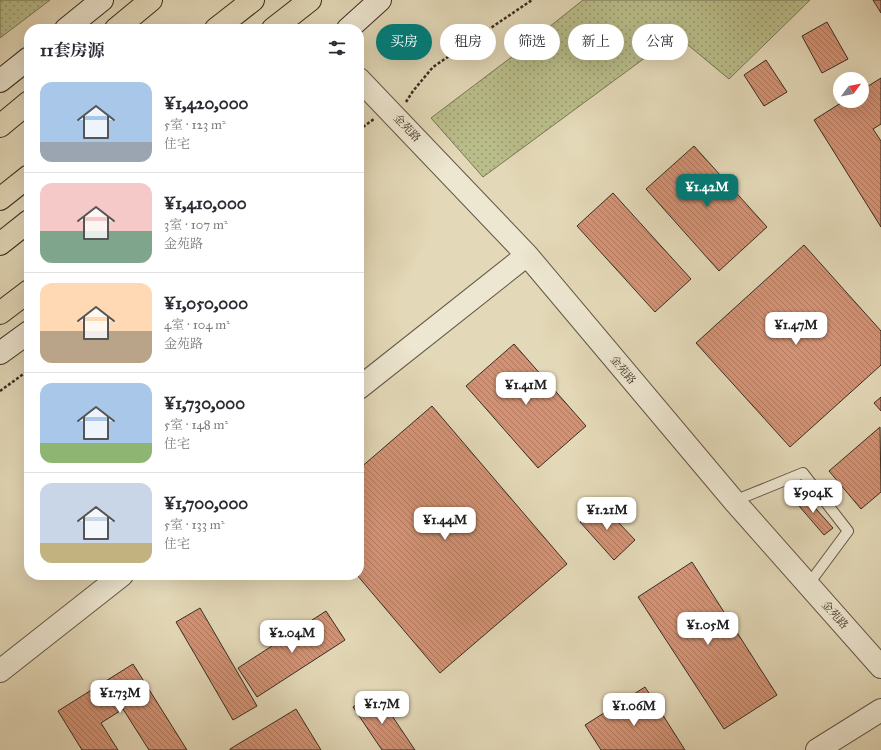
<!DOCTYPE html>
<html lang="zh">
<meta charset="utf-8">
<style>
body{margin:0;font-family:"IM FELL Great Primer","Noto Serif SC",serif;background:#f2f2f3;color:#2b2b33;height:100vh;display:flex;flex-direction:column;font-size:15px;white-space:nowrap}
*{box-sizing:border-box;margin:0}
p{font-size:13px;color:#7c7c81}
.icon{flex:none;width:22px;height:22px;fill:none;stroke:currentColor;stroke-width:2;stroke-linecap:round;stroke-linejoin:round}
.map{position:relative;flex:1;overflow:hidden}
.side{position:absolute;left:24px;top:24px;width:340px;height:556px;display:flex;flex-direction:column;background:#fff;border-radius:16px;box-shadow:0 4px 16px #0002}
.side>*{flex:none}
.hud{position:absolute;left:376px;top:24px;width:380px;height:36px;display:flex;gap:8px}
.needle{width:26px;rotate:58deg}
.buttons{position:absolute;left:833px;top:72px;display:grid;gap:8px}
.buttons a{display:grid;place-items:center;width:36px;height:36px;border-radius:50%;background:#fff;box-shadow:0 4px 16px #0002;font-size:20px}
.price{position:absolute;translate:-50% -34px;padding:0 9px;border-radius:8px;background:#fff;color:#222;font-size:13px;line-height:26px;filter:drop-shadow(0 1px 2px #0008)}
.price::after{content:'';position:absolute;left:50%;top:24px;width:12px;height:9px;margin-left:-6px;background:inherit;clip-path:polygon(0 0,100% 0,50% 100%)}
.price.on{background:#0f766e;color:#fff}
ul{padding:0;list-style:none}
li{display:flex;align-items:center;gap:12px;height:100px;padding:0 16px}
li+li{border-top:1px solid #e1e1e2}
li span{display:grid;place-items:center;flex:none;width:112px;height:80px;border-radius:12px;color:#555}
li>.icon{margin-inline-start:auto}
span .icon{width:48px;height:48px;fill:#fffc;stroke-width:1}
li b{font-size:17px}
h2{display:flex;justify-content:space-between;align-items:center;height:48px;padding:0 16px;font-size:17px}
.tag{padding:0 14px;border-radius:18px;background:#fff;box-shadow:0 4px 16px #0002;font-size:14px;line-height:36px}
.tag.on{background:#0f766e;color:#fff}
.map>svg:first-child{display:block}
.grass{fill:url(#grass-dots);stroke:#787556}
.building{fill:url(#building-back-hatch);stroke:#382d22}
.lines{fill:none;stroke-linecap:round;stroke-linejoin:round}
.service-casing{stroke:#635847;stroke-width:12}
.tertiary-casing{stroke:#635847;stroke-width:24}
.secondary-casing{stroke:#382d22;stroke-width:24}
.motorway-casing{stroke:#382d22;stroke-width:24}
.path{stroke:#382d22;stroke-width:2.5;stroke-dasharray:3 2;stroke-linecap:butt}
.service{stroke:#ede6d0;stroke-width:10}
.tertiary{stroke:#ede6d0;stroke-width:22}
.secondary{stroke:#ede6d0;stroke-width:22}
.motorway{stroke:#e3d8b7;stroke-width:22}
.labels{text-anchor:middle;dominant-baseline:central;stroke-width:3.5;stroke-linejoin:round;paint-order:stroke}
.street-label{font-size:11px;fill:#382d22;stroke:#ede6d0}
</style>
<div class="map">
<svg width="881" height="750" viewBox="0 0 881 750">
<defs>
<pattern id="grass-dots" width="8" height="8" patternUnits="userSpaceOnUse"><rect width="8" height="8" fill="#b9bd8a"/><path d="M2 2h.1M6 6h.1" fill="none" stroke="#979a70" stroke-width="1.8" stroke-linecap="round"/></pattern>
<pattern id="building-back-hatch" width="6" height="6" patternUnits="userSpaceOnUse"><rect width="6" height="6" fill="#d49274"/><path d="M-1 5l2 2M0 0l6 6M5-1l2 2" fill="none" stroke="#ad785f"/></pattern>
</defs>
<rect width="100%" height="100%" fill="#e3d8b7"/>
<filter id="stains"><feTurbulence type="fractalNoise" baseFrequency=".005" numOctaves="4"/><feColorMatrix values="0 0 0 0 .2 0 0 0 0 .09 0 0 0 0 .02 0 0 0 .5 -.17"/></filter>
<radialGradient id="worn" r=".72"><stop offset=".6" stop-color="#630" stop-opacity="0"/><stop offset="1" stop-color="#630" stop-opacity=".3"/></radialGradient>
<path class="grass" d="M 0,0 L 50,0 L 0,38 Z
M 583,0 L 810,0 L 729,79 L 676,35 L 483,177 L 431,118 L 509,59 Z"/>
<path class="building" d="M 873,0 L 881,0 L 881,13 Z
M 827,22 L 848,59 L 822,73 L 802,36 Z
M 766,60 L 787,92 L 764,106 L 744,75 Z
M 881,78 L 881,124 L 873,129 L 881,141 L 881,227 L 814,120 L 844,101 L 862,101 L 862,90 Z
M 694,146 L 767,227 L 719,271 L 646,189 Z
M 613,193 L 691,279 L 655,312 L 577,226 Z
M 804,245 L 881,331 L 881,365 L 790,447 L 696,343 Z
M 514,344 L 586,426 L 538,468 L 466,386 Z
M 881,397 L 881,411 L 874,403 Z
M 432,406 L 567,564 L 440,673 L 357,575 L 359,575 L 359,469 Z
M 880,427 L 881,492 L 861,509 L 829,471 Z
M 801,492 L 833,528 L 824,535 L 793,499 Z
M 600,503 L 635,540 L 614,560 L 580,522 Z
M 692,562 L 777,695 L 724,729 L 638,597 Z
M 200,608 L 257,706 L 233,720 L 176,622 Z
M 326,611 L 345,640 L 257,697 L 238,668 Z
M 133,664 L 187,750 L 149,750 L 123,709 L 101,723 L 118,750 L 82,750 L 58,711 Z
M 645,687 L 685,750 L 601,750 L 585,725 Z
M 376,692 L 415,750 L 382,750 L 353,707 Z
M 296,709 L 321,750 L 230,750 L 230,749 Z"/>
<g class="lines">
<defs>
<path id="service" d="M 734,501 L 803,473 L 848,531 L 808,585"/>
<path id="tertiary" d="M 359,79 L 527,255 L 734,501 L 881,667
M 359,388 L 527,255
M 0,671 L 122,575
M 817,750 L 881,710"/>
<path id="secondary" d="M 66,29 L 102,0
M 348,29 L 380,0
M 0,81 L 29,58
M 0,353 L 29,332"/>
<path id="motorway" d="M 116,29 L 151,0
M 216,29 L 253,0
M 273,29 L 310,0
M 0,126 L 29,102
M 0,199 L 29,176
M 0,244 L 29,221
M 0,313 L 29,291"/>
</defs>
<use href="#service" class="service-casing"/>
<use href="#tertiary" class="tertiary-casing"/>
<use href="#secondary" class="secondary-casing"/>
<use href="#motorway" class="motorway-casing"/>
<path class="path" d="M 406,102 L 413,91 L 433,67 L 532,0
M 359,130 L 374,119
M 0,391 L 29,370"/>
<use href="#service" class="service"/>
<use href="#tertiary" class="tertiary"/>
<use href="#secondary" class="secondary"/>
<use href="#motorway" class="motorway"/>
</g>
<g class="labels">
<g class="street-label">
<text transform="translate(407 128) rotate(46)">金苑路</text>
<text transform="translate(623 370) rotate(50)">金苑路</text>
<text transform="translate(835 615) rotate(48)">金苑路</text>
</g>
</g>
<rect width="100%" height="100%" filter="url(#stains)"/>
<rect width="100%" height="100%" fill="url(#worn)"/>
</svg>
<div class="buttons">
<a><svg class="needle" viewBox="-14 -14 28 28"><path d="M0-13l5 13h-10z" fill="#e53935"/><path d="M0 13l5-13h-10z" fill="#7c7c81"/></svg></a>
</div>
<b class="price on" style="left:707px;top:208px">¥1.42M</b>
<b class="price" style="left:796px;top:346px">¥1.47M</b>
<b class="price" style="left:526px;top:406px">¥1.41M</b>
<b class="price" style="left:813px;top:514px">¥904K</b>
<b class="price" style="left:607px;top:531px">¥1.21M</b>
<b class="price" style="left:445px;top:541px">¥1.44M</b>
<b class="price" style="left:708px;top:646px">¥1.05M</b>
<b class="price" style="left:292px;top:654px">¥2.04M</b>
<b class="price" style="left:120px;top:714px">¥1.73M</b>
<b class="price" style="left:382px;top:725px">¥1.7M</b>
<b class="price" style="left:634px;top:727px">¥1.06M</b>
<div class="hud">
<a class="tag on">买房</a>
<a class="tag">租房</a>
<a class="tag">筛选</a>
<a class="tag">新上</a>
<a class="tag">公寓</a>
</div>
<section class="side">
<h2>11套房源<svg class="icon" aria-label="filters" viewBox="0 0 24 24"><path d="M4 7h16M4 17h16"/><circle cx="9" cy="7" r="2"/><circle cx="15" cy="17" r="2"/></svg></h2>
<ul>
<li><span style="background:linear-gradient(#a9c7e8 75%,#9aa5b1 0)"><svg class="icon" aria-label="home" viewBox="0 0 24 24"><path d="M3 11l9-7 9 7M6 9v11h12V9"/></svg></span><div><b>¥1,420,000</b><p>5室 · 123 m²</p><p>住宅</p></div></li>
<li><span style="background:linear-gradient(#f6c9c9 60%,#7fa58c 0)"><svg class="icon" aria-label="home" viewBox="0 0 24 24"><path d="M3 11l9-7 9 7M6 9v11h12V9"/></svg></span><div><b>¥1,410,000</b><p>3室 · 107 m²</p><p>金苑路</p></div></li>
<li><span style="background:linear-gradient(#ffd9b3 60%,#b9a48a 0)"><svg class="icon" aria-label="home" viewBox="0 0 24 24"><path d="M3 11l9-7 9 7M6 9v11h12V9"/></svg></span><div><b>¥1,050,000</b><p>4室 · 104 m²</p><p>金苑路</p></div></li>
<li><span style="background:linear-gradient(#a9c7e8 75%,#8fb573 0)"><svg class="icon" aria-label="home" viewBox="0 0 24 24"><path d="M3 11l9-7 9 7M6 9v11h12V9"/></svg></span><div><b>¥1,730,000</b><p>5室 · 148 m²</p><p>住宅</p></div></li>
<li><span style="background:linear-gradient(#c9d6e8 75%,#c2b280 0)"><svg class="icon" aria-label="home" viewBox="0 0 24 24"><path d="M3 11l9-7 9 7M6 9v11h12V9"/></svg></span><div><b>¥1,700,000</b><p>5室 · 133 m²</p><p>住宅</p></div></li>
</ul>
</section>
</div>
